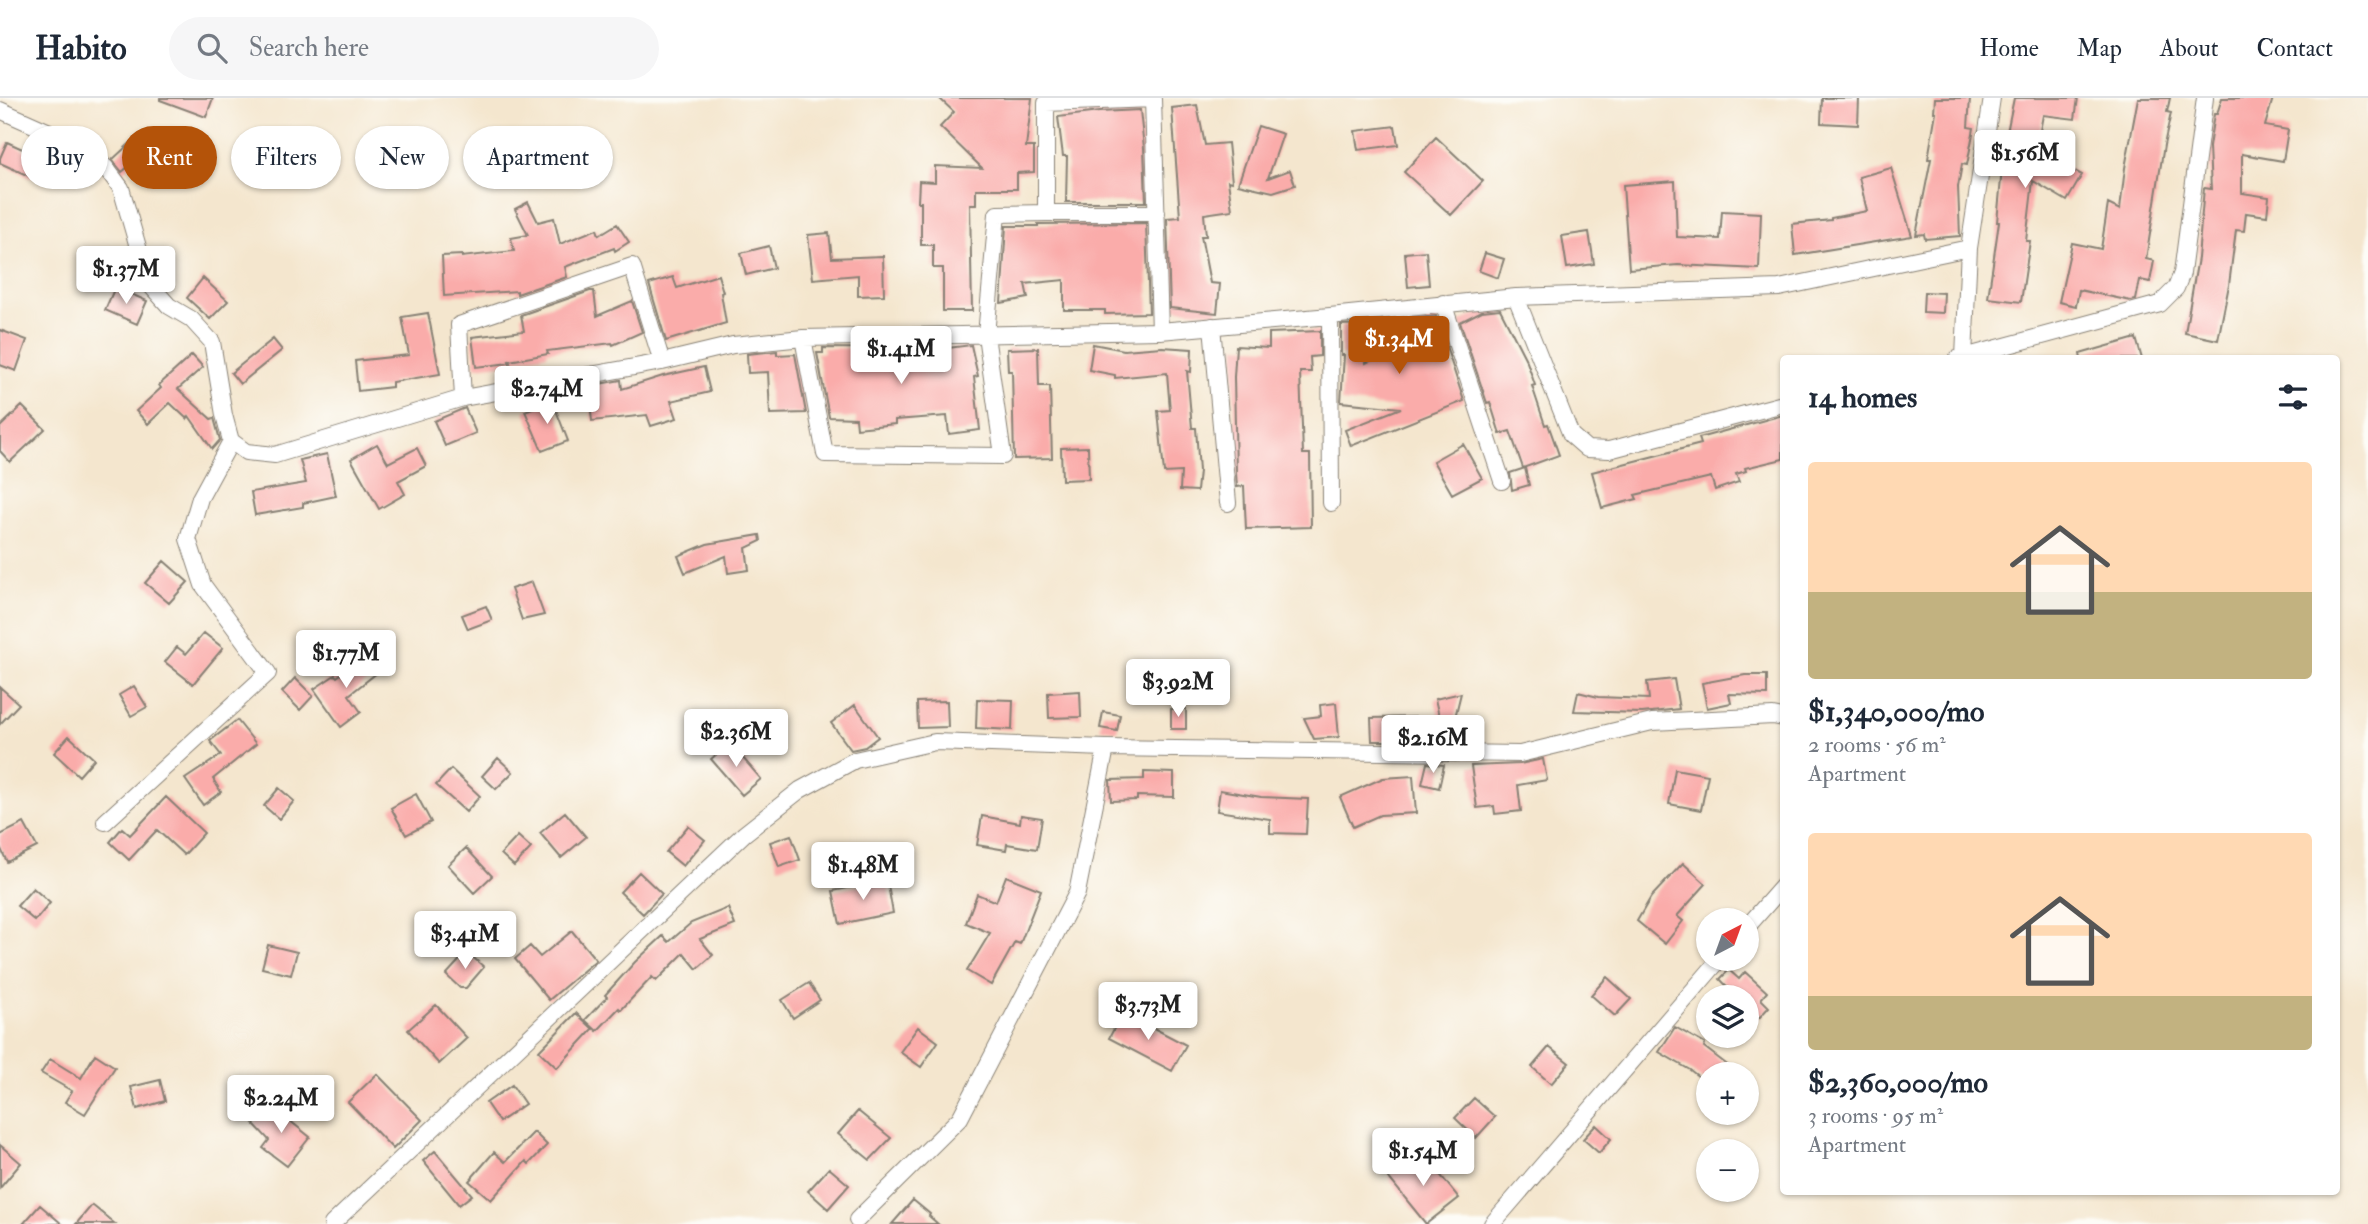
<!DOCTYPE html>
<meta charset="utf-8">
<style>
body{margin:0;font-family:"IM FELL Double Pica",serif;background:#f6f6f7;color:#1f2937;height:100vh;display:flex;flex-direction:column;font-size:26px;white-space:nowrap}
*{box-sizing:border-box;margin:0}
p{font-size:23px;color:#747a83}
.icon{flex:none;width:38px;height:38px;fill:none;stroke:currentColor;stroke-width:2;stroke-linecap:round;stroke-linejoin:round}
.map{position:relative;flex:1;overflow:hidden}
.drawer{position:absolute;left:1780px;top:257px;width:560px;height:840px;display:flex;flex-direction:column;background:#fff;border-radius:7px;box-shadow:0 2px 5px #0004}
.drawer>*{flex:none}
.hud{position:absolute;left:21px;top:28px;width:665px;height:63px;display:flex;gap:14px}
.needle{width:46px;rotate:41deg}
.controls{position:absolute;left:1696px;top:810px;display:grid;gap:14px}
.controls a{display:grid;place-items:center;width:63px;height:63px;border-radius:50%;background:#fff;box-shadow:0 2px 5px #0004;font-size:35px}
.price{position:absolute;translate:-50% -60px;padding:0 16px;border-radius:7px;background:#fff;color:#222;font-size:23px;line-height:46px;filter:drop-shadow(0 2px 4px #0008)}
.price::after{content:'';position:absolute;left:50%;top:42px;width:21px;height:16px;margin-left:-10px;background:inherit;clip-path:polygon(0 0,100% 0,50% 100%)}
.price.on{background:#b45309;color:#fff}
ul{padding:0;list-style:none}
li{display:grid;align-content:center;gap:14px;height:371px;padding:0 28px}
li span{display:grid;place-items:center;height:217px;border-radius:7px;color:#555}
li>.icon{margin-inline-start:auto}
span .icon{width:126px;height:126px;fill:#fffc;stroke-width:1}
li b{font-size:30px}
h2{display:flex;justify-content:space-between;align-items:center;height:84px;padding:0 28px;font-size:30px}
.tag{padding:0 24px;border-radius:32px;background:#fff;box-shadow:0 2px 5px #0004;font-size:24px;line-height:63px}
.tag.on{background:#b45309;color:#fff}
header{display:flex;align-items:center;gap:42px;box-sizing:border-box;height:98px;padding:0 35px;background:#fff;border-bottom:2px solid #e0e1e3}
header strong{font-size:33px}
nav{display:flex;gap:38px;margin-inline-start:auto;font-size:24px}
.search{width:490px;height:63px;background:#f6f6f7;display:flex;align-items:center;gap:18px;box-sizing:border-box;padding:0 24px;border-radius:38px;color:#747a83;font-size:26px}
.map>svg:first-child{display:block}
.building{fill:#faacaa}
.lines{fill:none;stroke-linecap:round;stroke-linejoin:round}
.minor-casing{stroke:#888175;stroke-width:18}
.minor{stroke:#fff;stroke-width:16}
</style>
<header>
<strong>Habito</strong>
<div class="search"><svg class="icon" aria-label="search" viewBox="0 0 24 24"><circle cx="10" cy="10" r="6"/><path d="M15 15l6 6"/></svg>Search here</div>
<nav><a>Home</a><a>Map</a><a>About</a><a>Contact</a></nav>
</header>
<div class="map">
<svg width="2368" height="1126" viewBox="0 0 2368 1126">
<rect width="100%" height="100%" fill="#fdfcf7"/>
<filter id="ink" filterUnits="userSpaceOnUse"><feTurbulence type="fractalNoise" baseFrequency=".0143" numOctaves="2"/><feDisplacementMap in="SourceGraphic" scale="14" xChannelSelector="R" yChannelSelector="G"/><feConvolveMatrix kernelMatrix="1 2 1 2 8 2 1 2 1" color-interpolation-filters="sRGB"/></filter>
<filter id="wash" filterUnits="userSpaceOnUse"><feTurbulence type="fractalNoise" baseFrequency=".00686" numOctaves="4" result="noise"/><feDisplacementMap in="SourceGraphic" scale="28" xChannelSelector="R" yChannelSelector="G"/><feGaussianBlur stdDeviation="1.57" result="paint"/><feColorMatrix in="noise" values="0 0 0 0 0 0 0 0 0 0 0 0 0 0 0 0 0 1.4 0 .05"/><feComposite in="paint" operator="in"/></filter>
<g filter="url(#wash)">
<rect width="100%" height="100%" fill="#f4e6ce"/>
<g id="blocks">
<path class="building" d="M 160,0 L 213,0 L 206,19 L 160,2 Z
M 939,0 L 1032,0 L 1026,49 L 1034,49 L 1034,74 L 1017,75 L 1017,91 L 976,91 L 976,106 L 970,106 L 972,213 L 943,213 L 943,170 L 933,170 L 933,147 L 921,147 L 921,104 L 918,104 L 919,83 L 935,84 L 935,68 L 982,70 L 940,29 L 954,14 Z
M 1822,0 L 1859,0 L 1858,27 L 1821,25 Z
M 1935,0 L 1970,0 L 1968,29 L 1974,30 L 1967,67 L 1962,66 L 1958,89 L 1960,138 L 1925,141 L 1924,136 L 1916,137 L 1931,61 L 1928,61 L 1936,14 L 1934,14 Z
M 2014,0 L 2078,0 L 2075,21 L 2043,17 L 2034,64 L 2067,66 L 2067,69 L 2082,77 L 2067,103 L 2033,83 L 2026,143 L 2030,143 L 2021,204 L 1988,200 L 1999,124 L 1997,124 L 2004,49 Z
M 2138,0 L 2170,0 L 2167,14 L 2171,15 L 2164,47 L 2146,161 L 2154,163 L 2150,184 L 2140,182 L 2136,202 L 2131,203 L 2079,192 L 2076,208 L 2059,204 L 2072,145 L 2101,151 L 2108,106 L 2120,112 L 2125,70 Z
M 2222,0 L 2273,0 L 2265,28 L 2288,32 L 2283,63 L 2242,56 L 2242,95 L 2269,99 L 2267,118 L 2246,115 L 2244,133 L 2236,132 L 2229,187 L 2218,242 L 2185,235 L 2198,160 L 2204,90 L 2211,91 L 2209,49 L 2214,16 L 2217,16 Z
M 1197,7 L 1205,47 L 1228,45 L 1232,84 L 1228,83 L 1232,112 L 1204,116 L 1206,138 L 1201,138 L 1210,185 L 1220,186 L 1217,215 L 1170,210 L 1167,120 L 1180,119 L 1172,10 Z
M 1140,12 L 1144,50 L 1146,104 L 1066,104 L 1067,58 L 1063,58 L 1058,19 L 1099,14 Z
M 1258,28 L 1283,36 L 1268,80 L 1290,72 L 1295,87 L 1273,94 L 1238,86 Z
M 1395,28 L 1398,47 L 1358,52 L 1355,33 Z
M 139,37 L 159,59 L 144,73 L 135,63 L 122,74 L 112,62 Z
M 1436,39 L 1483,83 L 1451,117 L 1404,74 Z
M 7,44 L 40,59 L 31,79 L 0,65 L 0,60 Z
M 1891,70 L 1912,138 L 1795,157 L 1792,126 L 1831,122 L 1831,120 L 1867,113 L 1859,79 Z
M 1675,83 L 1677,139 L 1720,141 L 1722,113 L 1761,115 L 1759,171 L 1678,167 L 1629,171 L 1623,87 Z
M 528,104 L 538,124 L 554,120 L 560,146 L 597,131 L 599,137 L 617,126 L 629,144 L 615,153 L 614,150 L 565,169 L 567,179 L 517,196 L 517,193 L 444,198 L 442,158 L 462,157 L 462,159 L 514,153 L 511,140 L 528,137 L 515,111 Z
M 1146,125 L 1149,215 L 1105,216 L 1105,212 L 1064,212 L 1064,182 L 1025,186 L 1028,200 L 1001,205 L 1006,128 L 1038,128 L 1038,126 Z
M 1589,134 L 1594,166 L 1567,170 L 1562,138 Z
M 829,135 L 832,160 L 883,158 L 884,197 L 858,198 L 858,177 L 813,181 L 808,137 Z
M 769,148 L 774,170 L 746,177 L 741,155 Z
M 1426,153 L 1429,187 L 1408,189 L 1405,155 Z
M 1485,155 L 1504,161 L 1498,180 L 1479,173 Z
M 718,177 L 723,194 L 721,195 L 726,225 L 666,243 L 649,186 L 673,179 L 677,190 Z
M 203,180 L 228,203 L 210,221 L 187,200 Z
M 115,189 L 147,203 L 137,226 L 105,212 Z
M 590,193 L 594,193 L 597,218 L 632,203 L 642,234 L 613,247 L 612,245 L 547,253 L 548,256 L 509,263 L 510,265 L 476,269 L 472,239 L 524,233 L 521,217 Z
M 1924,194 L 1944,195 L 1943,215 L 1923,214 Z
M 1500,211 L 1527,264 L 1535,287 L 1532,288 L 1545,327 L 1548,326 L 1559,357 L 1523,370 L 1510,333 L 1500,336 L 1490,304 L 1487,305 L 1460,224 L 1482,213 Z
M 428,215 L 440,276 L 392,284 L 392,289 L 358,293 L 355,263 L 409,257 L 402,219 Z
M 1436,218 L 1464,303 L 1351,348 L 1345,332 L 1401,310 L 1341,304 L 1344,257 L 1341,257 L 1341,227 L 1363,226 L 1366,265 L 1400,249 L 1392,223 Z
M 0,232 L 27,242 L 16,273 L 0,267 Z
M 1320,233 L 1320,258 L 1310,259 L 1311,274 L 1300,274 L 1303,356 L 1310,356 L 1311,429 L 1246,431 L 1244,388 L 1237,389 L 1236,375 L 1234,279 L 1236,248 L 1269,250 L 1269,235 Z
M 2136,240 L 2142,261 L 2081,261 L 2080,256 Z
M 273,241 L 282,252 L 240,286 L 231,275 Z
M 1093,246 L 1124,252 L 1162,249 L 1192,251 L 1191,274 L 1187,273 L 1192,330 L 1196,330 L 1199,373 L 1197,393 L 1180,392 L 1181,374 L 1164,375 L 1158,313 L 1170,312 L 1167,275 L 1115,280 L 1115,277 L 1089,272 Z
M 971,247 L 978,278 L 974,279 L 980,332 L 949,336 L 947,318 L 895,322 L 895,326 L 857,330 L 856,320 L 829,319 L 817,255 L 823,255 L 823,250 L 940,251 Z
M 1038,250 L 1039,288 L 1050,288 L 1052,360 L 1014,361 L 1012,273 L 1008,273 L 1007,251 Z
M 777,253 L 777,257 L 795,256 L 806,315 L 770,316 L 768,274 L 748,275 L 747,256 Z
M 192,257 L 203,269 L 178,291 L 211,321 L 214,320 L 220,342 L 212,351 L 189,318 L 187,321 L 170,305 L 148,326 L 136,313 L 161,290 L 159,287 Z
M 704,269 L 710,294 L 671,303 L 677,320 L 651,328 L 647,317 L 592,323 L 588,288 L 621,282 L 622,291 L 663,278 Z
M 552,302 L 568,343 L 542,353 L 525,313 Z
M 22,308 L 45,331 L 10,364 L 0,353 L 0,329 Z
M 465,310 L 476,335 L 445,348 L 434,323 Z
M 1783,317 L 1783,361 L 1745,370 L 1746,373 L 1736,376 L 1739,384 L 1715,392 L 1711,379 L 1635,397 L 1637,401 L 1602,410 L 1592,374 L 1701,346 L 1699,340 Z
M 377,346 L 388,365 L 417,350 L 426,368 L 398,383 L 405,396 L 379,411 L 351,361 Z
M 1463,346 L 1482,380 L 1452,396 L 1433,363 Z
M 1088,349 L 1089,381 L 1062,382 L 1061,350 Z
M 327,356 L 336,398 L 303,405 L 303,409 L 255,417 L 251,394 L 306,385 L 300,362 Z
M 1525,370 L 1529,387 L 1512,392 L 1510,375 Z
M 760,437 L 761,443 L 746,450 L 749,472 L 728,475 L 726,458 L 685,475 L 678,458 L 707,446 Z
M 164,463 L 188,484 L 169,505 L 145,485 Z
M 532,484 L 544,517 L 522,522 L 511,491 Z
M 486,508 L 492,522 L 468,531 L 462,517 Z
M 204,535 L 223,550 L 193,586 L 165,564 L 177,549 L 186,556 Z
M 365,557 L 378,574 L 349,597 L 361,614 L 341,629 L 314,591 L 335,577 L 337,579 Z
M 1745,577 L 1767,577 L 1767,597 L 1729,596 L 1731,605 L 1707,610 L 1702,585 Z
M 295,580 L 313,598 L 300,612 L 282,594 Z
M 1674,581 L 1679,611 L 1642,615 L 1574,613 L 1578,594 L 1598,599 L 1649,601 L 1647,584 Z
M 134,588 L 147,609 L 131,618 L 119,597 Z
M 0,589 L 19,606 L 0,626 Z
M 1080,593 L 1081,619 L 1049,620 L 1048,595 Z
M 1461,595 L 1449,644 L 1445,644 L 1435,601 Z
M 977,601 L 1013,602 L 1012,632 L 976,630 Z
M 947,603 L 948,629 L 918,630 L 917,604 Z
M 1336,605 L 1339,639 L 1314,641 L 1304,620 L 1321,618 L 1320,607 Z
M 855,607 L 878,639 L 865,649 L 851,652 L 831,625 Z
M 1171,611 L 1186,611 L 1186,631 L 1171,631 Z
M 1103,614 L 1120,617 L 1117,633 L 1100,630 Z
M 1415,619 L 1416,643 L 1372,643 L 1371,620 Z
M 237,622 L 256,646 L 213,681 L 221,694 L 203,707 L 185,681 L 221,657 L 210,643 Z
M 69,638 L 94,661 L 79,678 L 54,655 Z
M 730,645 L 761,681 L 742,697 L 711,661 Z
M 498,660 L 513,674 L 496,691 L 482,678 Z
M 1543,661 L 1547,682 L 1518,687 L 1521,713 L 1495,716 L 1494,708 L 1477,710 L 1471,668 L 1520,666 Z
M 1427,665 L 1444,667 L 1439,690 L 1422,686 Z
M 451,671 L 480,698 L 466,714 L 436,687 Z
M 1675,671 L 1708,677 L 1701,712 L 1669,706 Z
M 1144,674 L 1174,675 L 1174,699 L 1137,698 L 1137,702 L 1111,703 L 1110,682 L 1144,681 Z
M 1413,678 L 1416,715 L 1380,717 L 1353,729 L 1340,699 L 1383,680 Z
M 279,690 L 294,703 L 279,721 L 264,708 Z
M 1220,692 L 1261,699 L 1308,701 L 1306,736 L 1270,735 L 1270,721 L 1217,713 Z
M 416,696 L 431,724 L 406,737 L 391,710 Z
M 166,699 L 204,735 L 184,757 L 157,732 L 129,762 L 110,744 L 122,730 L 130,737 Z
M 565,714 L 586,739 L 561,760 L 540,735 Z
M 1021,717 L 1042,720 L 1037,751 L 1007,746 L 1006,752 L 977,747 L 982,718 L 1020,725 Z
M 24,725 L 37,749 L 7,764 L 0,749 L 0,737 Z
M 688,728 L 705,742 L 683,768 L 666,754 Z
M 791,737 L 800,762 L 779,769 L 770,744 Z
M 518,738 L 531,750 L 514,768 L 501,756 Z
M 466,750 L 492,778 L 474,795 L 448,767 Z
M 1683,765 L 1706,786 L 1677,818 L 1683,823 L 1665,846 L 1637,823 L 1651,799 Z
M 639,774 L 662,796 L 643,816 L 620,794 Z
M 1006,778 L 1041,792 L 1020,846 L 1015,844 L 991,887 L 967,873 L 990,835 L 966,825 L 977,796 L 996,804 Z
M 887,782 L 893,815 L 840,826 L 833,793 Z
M 33,790 L 50,805 L 35,823 L 17,808 Z
M 728,810 L 735,827 L 700,841 L 713,857 L 697,871 L 684,855 L 656,883 L 652,879 L 621,912 L 619,910 L 597,933 L 585,922 L 607,899 L 605,897 L 635,864 L 663,838 L 669,844 L 691,825 Z
M 572,833 L 596,862 L 549,902 L 515,861 L 530,848 L 540,859 Z
M 268,847 L 297,854 L 291,877 L 262,870 Z
M 467,854 L 484,869 L 466,890 L 460,890 L 446,877 Z
M 1729,872 L 1739,881 L 1745,874 L 1767,894 L 1761,901 L 1769,909 L 1759,920 L 1746,908 L 1746,900 L 1738,900 L 1720,881 Z
M 1607,879 L 1631,901 L 1615,918 L 1591,897 Z
M 809,885 L 820,902 L 793,920 L 782,902 Z
M 436,907 L 467,940 L 439,966 L 408,932 Z
M 1123,914 L 1186,947 L 1172,973 L 1109,940 Z
M 576,915 L 593,931 L 557,970 L 539,953 Z
M 918,929 L 938,944 L 921,969 L 900,954 Z
M 1675,929 L 1705,946 L 1704,949 L 1739,976 L 1708,976 L 1708,986 L 1690,972 L 1659,954 Z
M 1549,949 L 1569,965 L 1551,986 L 1532,969 Z
M 95,956 L 115,969 L 85,1016 L 65,1004 L 72,993 L 41,975 L 50,961 L 81,980 Z
M 377,976 L 422,1022 L 393,1051 L 348,1004 Z
M 160,982 L 165,1003 L 137,1011 L 131,989 Z
M 512,987 L 525,1006 L 499,1024 L 486,1005 Z
M 1474,1000 L 1495,1019 L 1476,1040 L 1455,1020 Z
M 269,1006 L 310,1039 L 287,1068 L 263,1050 L 269,1042 L 254,1026 Z
M 858,1013 L 891,1040 L 870,1062 L 838,1036 Z
M 1596,1027 L 1611,1041 L 1599,1055 L 1583,1041 Z
M 534,1034 L 547,1047 L 529,1066 L 526,1063 L 491,1102 L 469,1083 L 494,1054 L 505,1064 Z
M 0,1047 L 21,1065 L 0,1090 Z
M 435,1053 L 472,1097 L 459,1107 L 423,1063 Z
M 1421,1053 L 1459,1100 L 1426,1126 L 1388,1079 Z
M 829,1070 L 849,1087 L 828,1111 L 808,1093 Z
M 913,1102 L 930,1116 L 929,1118 L 938,1126 L 892,1126 Z
M 40,1107 L 62,1126 L 23,1126 Z
M 92,1107 L 115,1126 L 76,1126 Z"/>
</g>
</g>
<g filter="url(#ink)">
<use href="#blocks" fill-opacity="0" stroke="#888175" stroke-width="2"/>
<g class="lines">
<defs>
<path id="minor" d="M 0,12 L 83,49 L 106,70 L 121,90 L 140,156 L 144,180 L 169,208 L 191,221 L 212,244 L 224,317 L 231,343 L 246,354 L 275,357 L 463,300 L 662,264 L 733,247 L 803,240 L 1160,233 L 1330,218 L 1516,199 L 1779,190 L 1969,150
M 1046,115 L 1157,115
M 1516,199 L 1571,337 L 1587,351 L 1609,352 L 1783,306
M 1443,205 L 1502,383
M 1330,218 L 1331,405
M 1212,228 L 1228,405
M 803,240 L 825,356 L 1003,358 L 986,237 L 997,116 L 1046,115 L 1046,5 L 1153,1 L 1160,233
M 1964,259 L 1969,150 L 1992,0
M 1957,261 L 2160,206 L 2176,190 L 2182,175 L 2205,0
M 463,300 L 459,227 L 632,168 L 662,264
M 105,724 L 268,575 L 203,487 L 188,441 L 200,400 L 231,343
M 1746,830 L 1783,788
M 857,1122 L 960,1020 L 1077,795 L 1106,650
M 332,1126 L 744,736 L 800,692 L 855,662 L 935,644 L 1106,650 L 1520,656 L 1652,624 L 1773,618 L 1783,620
M 1492,1126 L 1720,861"/>
</defs>
<use href="#minor" class="minor-casing"/>
<use href="#minor" class="minor"/>
</g>
</g>
</svg>
<div class="controls">
<a><svg class="needle" viewBox="-14 -14 28 28"><path d="M0-13l5 13h-10z" fill="#e53935"/><path d="M0 13l5-13h-10z" fill="#747a83"/></svg></a>
<a><svg class="icon" aria-label="layers" viewBox="0 0 24 24"><path d="M12 4l9 5-9 5-9-5zM3 14l9 5 9-5"/></svg></a>
<a>+</a>
<a>−</a>
</div>
<b class="price" style="left:2025px;top:92px">$1.56M</b>
<b class="price" style="left:126px;top:208px">$1.37M</b>
<b class="price on" style="left:1399px;top:278px">$1.34M</b>
<b class="price" style="left:901px;top:288px">$1.41M</b>
<b class="price" style="left:547px;top:328px">$2.74M</b>
<b class="price" style="left:346px;top:592px">$1.77M</b>
<b class="price" style="left:1178px;top:621px">$3.92M</b>
<b class="price" style="left:736px;top:671px">$2.36M</b>
<b class="price" style="left:1433px;top:677px">$2.16M</b>
<b class="price" style="left:863px;top:804px">$1.48M</b>
<b class="price" style="left:465px;top:873px">$3.41M</b>
<b class="price" style="left:1148px;top:944px">$3.73M</b>
<b class="price" style="left:281px;top:1037px">$2.24M</b>
<b class="price" style="left:1423px;top:1090px">$1.54M</b>
<div class="hud">
<a class="tag">Buy</a>
<a class="tag on">Rent</a>
<a class="tag">Filters</a>
<a class="tag">New</a>
<a class="tag">Apartment</a>
</div>
<section class="drawer">
<h2>14 homes<svg class="icon" aria-label="filters" viewBox="0 0 24 24"><path d="M4 7h16M4 17h16"/><circle cx="9" cy="7" r="2"/><circle cx="15" cy="17" r="2"/></svg></h2>
<ul>
<li><span style="background:linear-gradient(#ffd9b3 60%,#c2b280 0)"><svg class="icon" aria-label="home" viewBox="0 0 24 24"><path d="M3 11l9-7 9 7M6 9v11h12V9"/></svg></span><div><b>$1,340,000/mo</b><p>2 rooms · 56 m²</p><p>Apartment</p></div></li>
<li><span style="background:linear-gradient(#ffd9b3 75%,#c2b280 0)"><svg class="icon" aria-label="home" viewBox="0 0 24 24"><path d="M3 11l9-7 9 7M6 9v11h12V9"/></svg></span><div><b>$2,360,000/mo</b><p>3 rooms · 95 m²</p><p>Apartment</p></div></li>
</ul>
</section>
</div>
